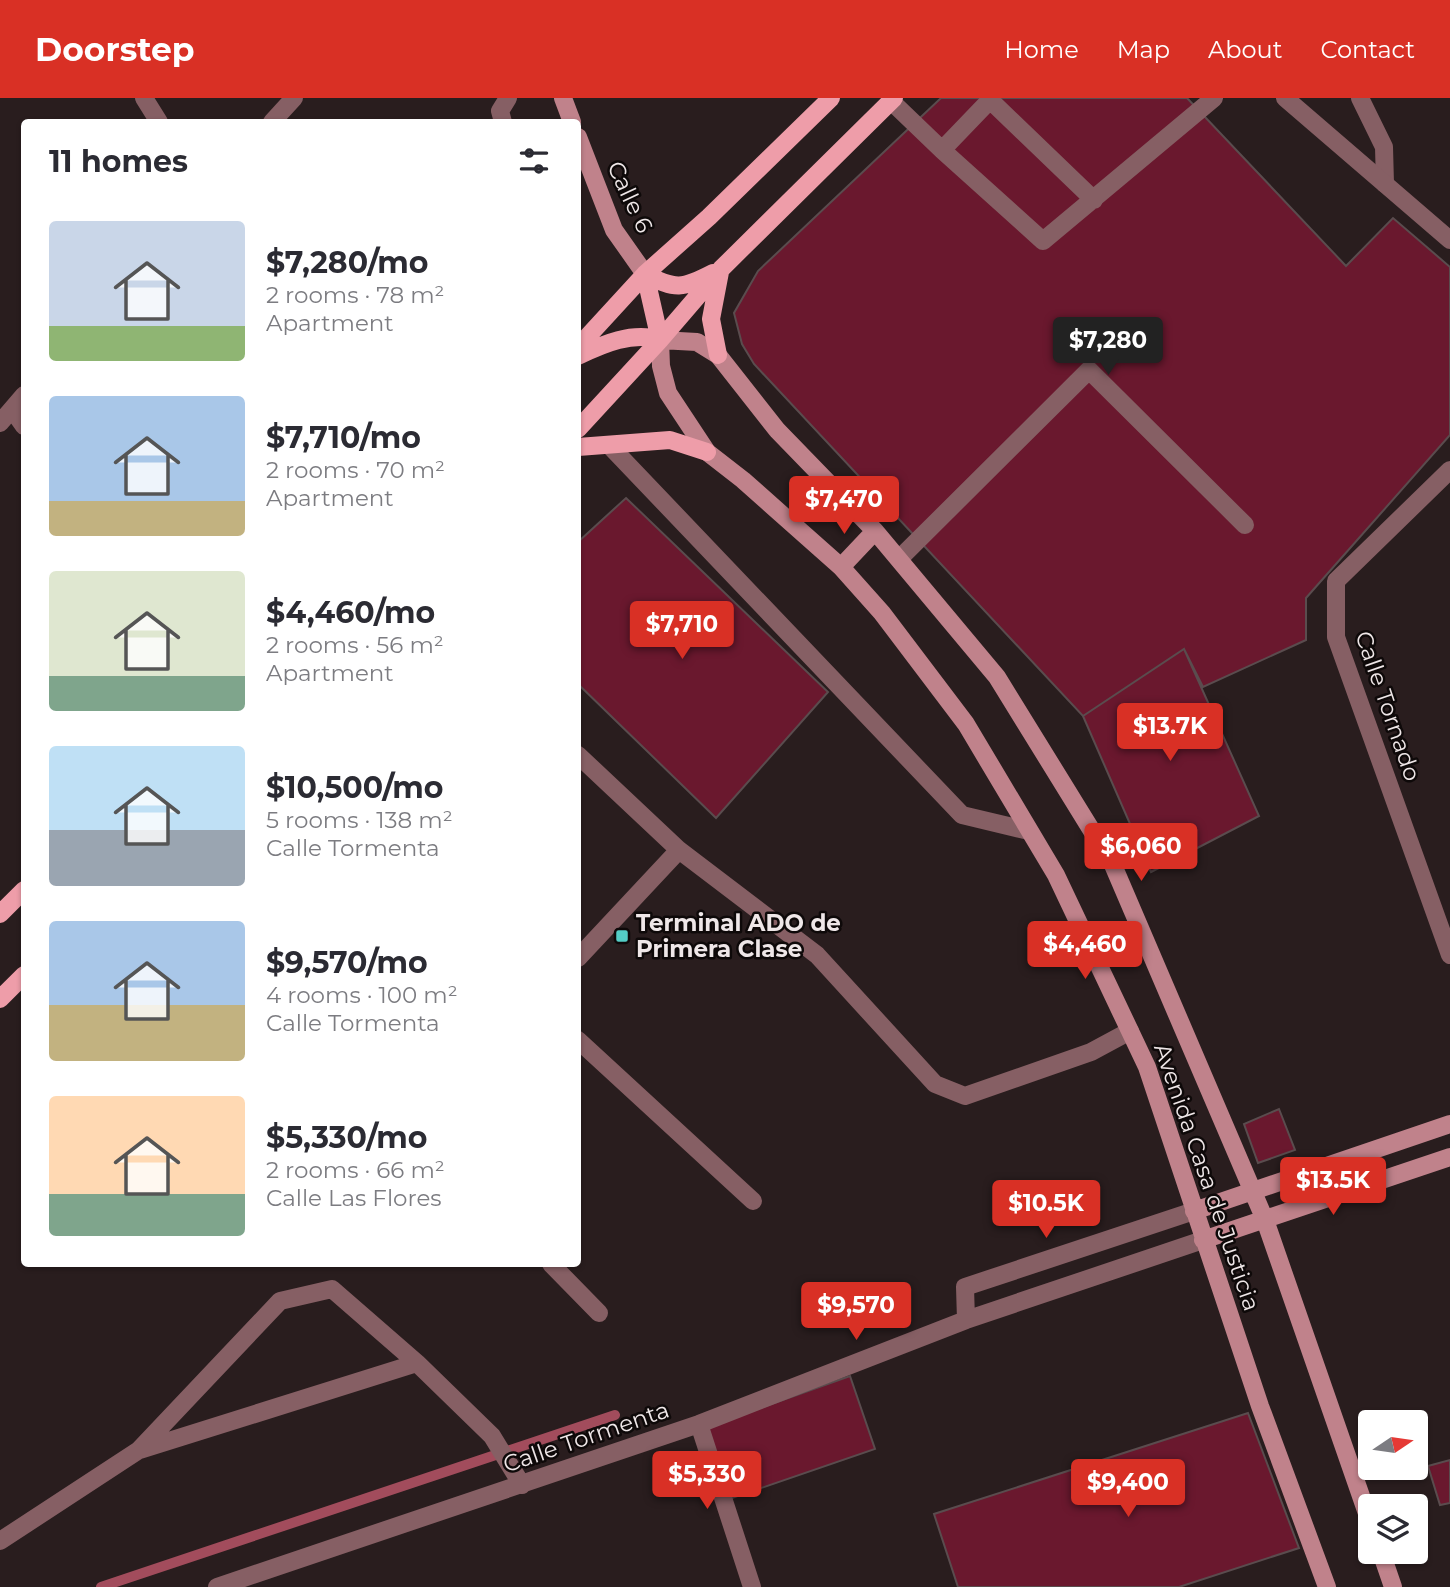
<!DOCTYPE html>
<meta charset="utf-8">
<style>
body{margin:0;font-family:Montserrat,sans-serif;background:#f7f7f7;color:#2b2b33;height:100vh;display:flex;flex-direction:column;font-size:26px;white-space:nowrap}
*{box-sizing:border-box;margin:0}
p{font-size:23px;color:#7c7c81}
.icon{flex:none;width:38px;height:38px;fill:none;stroke:currentColor;stroke-width:2;stroke-linecap:round;stroke-linejoin:round}
.map{position:relative;flex:1;overflow:hidden}
.details{position:absolute;left:21px;top:21px;width:560px;height:1148px;display:flex;flex-direction:column;background:#fff;border-radius:7px;box-shadow:0 2px 5px #0004}
.details>*{flex:none}
.needle{width:46px;rotate:77deg}
.buttons{position:absolute;left:1358px;top:1312px;display:grid;gap:14px}
.buttons a{display:grid;place-items:center;width:70px;height:70px;border-radius:7px;background:#fff;box-shadow:0 2px 5px #0004;font-size:35px}
.price{position:absolute;translate:-50% -60px;padding:0 16px;border-radius:7px;background:#d93025;color:#fff;font-size:23px;line-height:46px;filter:drop-shadow(0 2px 4px #0008)}
.price::after{content:'';position:absolute;left:50%;top:42px;width:21px;height:16px;margin-left:-10px;background:inherit;clip-path:polygon(0 0,100% 0,50% 100%)}
.price.current{background:#222;color:#fff}
ul{padding:0;list-style:none}
li{display:flex;align-items:center;gap:21px;height:175px;padding:0 28px}
li span{display:grid;place-items:center;flex:none;width:196px;height:140px;border-radius:7px;color:#555}
li>.icon{margin-inline-start:auto}
span .icon{width:84px;height:84px;fill:#fffc;stroke-width:1}
li b{font-size:30px}
h2{display:flex;justify-content:space-between;align-items:center;height:84px;padding:0 28px;font-size:30px}
header{display:flex;align-items:center;gap:42px;box-sizing:border-box;height:98px;padding:0 35px;background:#d93025;color:#fff}
header strong{font-size:33px}
nav{display:flex;gap:38px;margin-inline-start:auto;font-size:24px}
.map>svg:first-child{display:block}
.lines{fill:none;stroke-linecap:round;stroke-linejoin:round}
.stream{stroke:#a24c5c;stroke-width:10}
.building{fill:#6a182e;stroke:#5a4c4e;stroke-width:2}
.lane{stroke:#865f64;stroke-width:18}
.street{stroke:#865f64;stroke-width:18}
.secondary{stroke:#c0828b;stroke-width:18}
.primary{stroke:#ee9da9;stroke-width:18}
.poi-dot{fill:#54cdc6;stroke:#0e0909;stroke-width:2.5}
.labels{text-anchor:middle;dominant-baseline:central;stroke-width:5;stroke-linejoin:round;paint-order:stroke}
.street-label{font-size:23px;fill:#efe7e8;stroke:#0e0909}
.poi-label{font-size:23px;font-weight:bold;fill:#efe7e8;stroke:#0e0909;text-anchor:start}
</style>
<header>
<strong>Doorstep</strong>
<nav><a>Home</a><a>Map</a><a>About</a><a>Contact</a></nav>
</header>
<div class="map">
<svg width="1450" height="1489" viewBox="0 0 1450 1489">
<rect width="100%" height="100%" fill="#291d1e"/>
<g class="lines">
<path class="stream" d="M 101,1489 L 615,1317"/>
</g>
<path class="building" d="M 941,0 L 1187,0 L 1346,168 L 1393,120 L 1450,169 L 1450,337 L 1306,500 L 1306,542 L 1203,589 L 1184,551 L 1083,618 L 754,266 L 742,246 L 734,215 L 758,173 Z
M 626,400 L 828,594 L 716,720 L 578,586 L 578,444 Z
M 1184,551 L 1259,718 L 1151,774 L 1083,618 Z
M 1279,1011 L 1295,1052 L 1258,1065 L 1244,1026 Z
M 850,1278 L 875,1351 L 732,1400 L 707,1329 Z
M 1248,1315 L 1299,1450 L 1179,1489 L 958,1489 L 934,1416 Z
M 1450,1362 L 1450,1405 L 1440,1407 L 1428,1368 Z"/>
<g class="lines">
<path class="lane" d="M 1360,0 L 1384,49 L 1385,86
M 891,3 L 942,52
M 503,24 L 500,13 L 508,0
M 1094,102 L 990,2 L 942,52 L 1043,143 L 1214,0
M 609,347 L 962,717 L 1029,733
M 578,657 L 679,752 L 817,857 L 935,986 L 965,998 L 1091,954 L 1130,933
M 578,860 L 679,752
M 578,942 L 753,1103
M 551,1166 L 599,1215
M 140,1352 L 417,1265
M 0,1443 L 139,1352 L 280,1203 L 332,1191 L 417,1265 L 492,1338 L 522,1387"/>
<path class="street" d="M 144,0 L 159,24
M 1285,0 L 1450,142
M 272,24 L 294,0
M 12,311 L 24,328
M 0,325 L 24,297
M 1450,372 L 1336,483 L 1336,539 L 1450,857
M 899,461 L 1089,272 L 1245,427
M 966,1222 L 965,1189 L 1194,1113
M 699,1326 L 752,1489
M 217,1489 L 699,1326 L 966,1222 L 1203,1142"/>
<path class="secondary" d="M 563,0 L 572,24
M 578,39 L 614,132 L 645,176
M 841,469 L 875,433
M 1194,1113 L 1450,1026
M 1203,1142 L 1450,1059
M 1381,1454 L 1393,1489
M 1327,1489 L 1260,1308 L 1147,969 L 1056,777 L 966,626 L 882,515 L 841,469 L 743,382 L 707,354 L 668,295 L 661,268 L 660,242 L 697,244 L 718,257 L 777,332 L 875,433 L 997,579 L 1113,767 L 1265,1122 L 1370,1424"/>
<path class="primary" d="M 645,176 C 676,192 682,191 713,175
M 645,176 L 660,242
M 578,249 L 645,176 L 709,119 L 831,0
M 718,257 L 711,221 L 720,174
M 578,258 C 603,246 633,233 660,242
M 578,331 L 660,242 L 721,171 L 894,0
M 578,349 L 670,342 L 707,354
M 0,816 L 24,792
M 0,901 L 24,877"/>
</g>
<rect class="poi-dot" x="615" y="831" width="14" height="14" rx="3.5"/>
<g class="labels">
<g class="street-label">
<text transform="translate(630 99) rotate(65)">Calle 6</text>
<text transform="translate(1388 608) rotate(71)">Calle Tornado</text>
<text transform="translate(1207 1079) rotate(71)">Avenida Casa de Justicia</text>
<text transform="translate(586 1339) rotate(-19)">Calle Tormenta</text>
</g>
<g class="poi-label">
<text x="636" y="825">Terminal ADO de<tspan x="636" dy="26">Primera Clase</tspan></text>
</g>
</g>
</svg>
<div class="buttons">
<a><svg class="needle" viewBox="-14 -14 28 28"><path d="M0-13l5 13h-10z" fill="#e53935"/><path d="M0 13l5-13h-10z" fill="#7c7c81"/></svg></a>
<a><svg class="icon" aria-label="layers" viewBox="0 0 24 24"><path d="M12 4l9 5-9 5-9-5zM3 14l9 5 9-5"/></svg></a>
</div>
<b class="price current" style="left:1108px;top:279px">$7,280</b>
<b class="price" style="left:844px;top:438px">$7,470</b>
<b class="price" style="left:682px;top:563px">$7,710</b>
<b class="price" style="left:1170px;top:665px">$13.7K</b>
<b class="price" style="left:1141px;top:785px">$6,060</b>
<b class="price" style="left:1085px;top:883px">$4,460</b>
<b class="price" style="left:1333px;top:1119px">$13.5K</b>
<b class="price" style="left:1046px;top:1142px">$10.5K</b>
<b class="price" style="left:856px;top:1244px">$9,570</b>
<b class="price" style="left:707px;top:1413px">$5,330</b>
<b class="price" style="left:1128px;top:1421px">$9,400</b>
<section class="details">
<h2>11 homes<svg class="icon" aria-label="filters" viewBox="0 0 24 24"><path d="M4 7h16M4 17h16"/><circle cx="9" cy="7" r="2"/><circle cx="15" cy="17" r="2"/></svg></h2>
<ul>
<li><span style="background:linear-gradient(#c9d6e8 75%,#8fb573 0)"><svg class="icon" aria-label="home" viewBox="0 0 24 24"><path d="M3 11l9-7 9 7M6 9v11h12V9"/></svg></span><div><b>$7,280/mo</b><p>2 rooms · 78 m²</p><p>Apartment</p></div></li>
<li><span style="background:linear-gradient(#a9c7e8 75%,#c2b280 0)"><svg class="icon" aria-label="home" viewBox="0 0 24 24"><path d="M3 11l9-7 9 7M6 9v11h12V9"/></svg></span><div><b>$7,710/mo</b><p>2 rooms · 70 m²</p><p>Apartment</p></div></li>
<li><span style="background:linear-gradient(#dfe7d0 75%,#7fa58c 0)"><svg class="icon" aria-label="home" viewBox="0 0 24 24"><path d="M3 11l9-7 9 7M6 9v11h12V9"/></svg></span><div><b>$4,460/mo</b><p>2 rooms · 56 m²</p><p>Apartment</p></div></li>
<li><span style="background:linear-gradient(#bfe0f5 60%,#9aa5b1 0)"><svg class="icon" aria-label="home" viewBox="0 0 24 24"><path d="M3 11l9-7 9 7M6 9v11h12V9"/></svg></span><div><b>$10,500/mo</b><p>5 rooms · 138 m²</p><p>Calle Tormenta</p></div></li>
<li><span style="background:linear-gradient(#a9c7e8 60%,#c2b280 0)"><svg class="icon" aria-label="home" viewBox="0 0 24 24"><path d="M3 11l9-7 9 7M6 9v11h12V9"/></svg></span><div><b>$9,570/mo</b><p>4 rooms · 100 m²</p><p>Calle Tormenta</p></div></li>
<li><span style="background:linear-gradient(#ffd9b3 70%,#7fa58c 0)"><svg class="icon" aria-label="home" viewBox="0 0 24 24"><path d="M3 11l9-7 9 7M6 9v11h12V9"/></svg></span><div><b>$5,330/mo</b><p>2 rooms · 66 m²</p><p>Calle Las Flores</p></div></li>
</ul>
</section>
</div>
